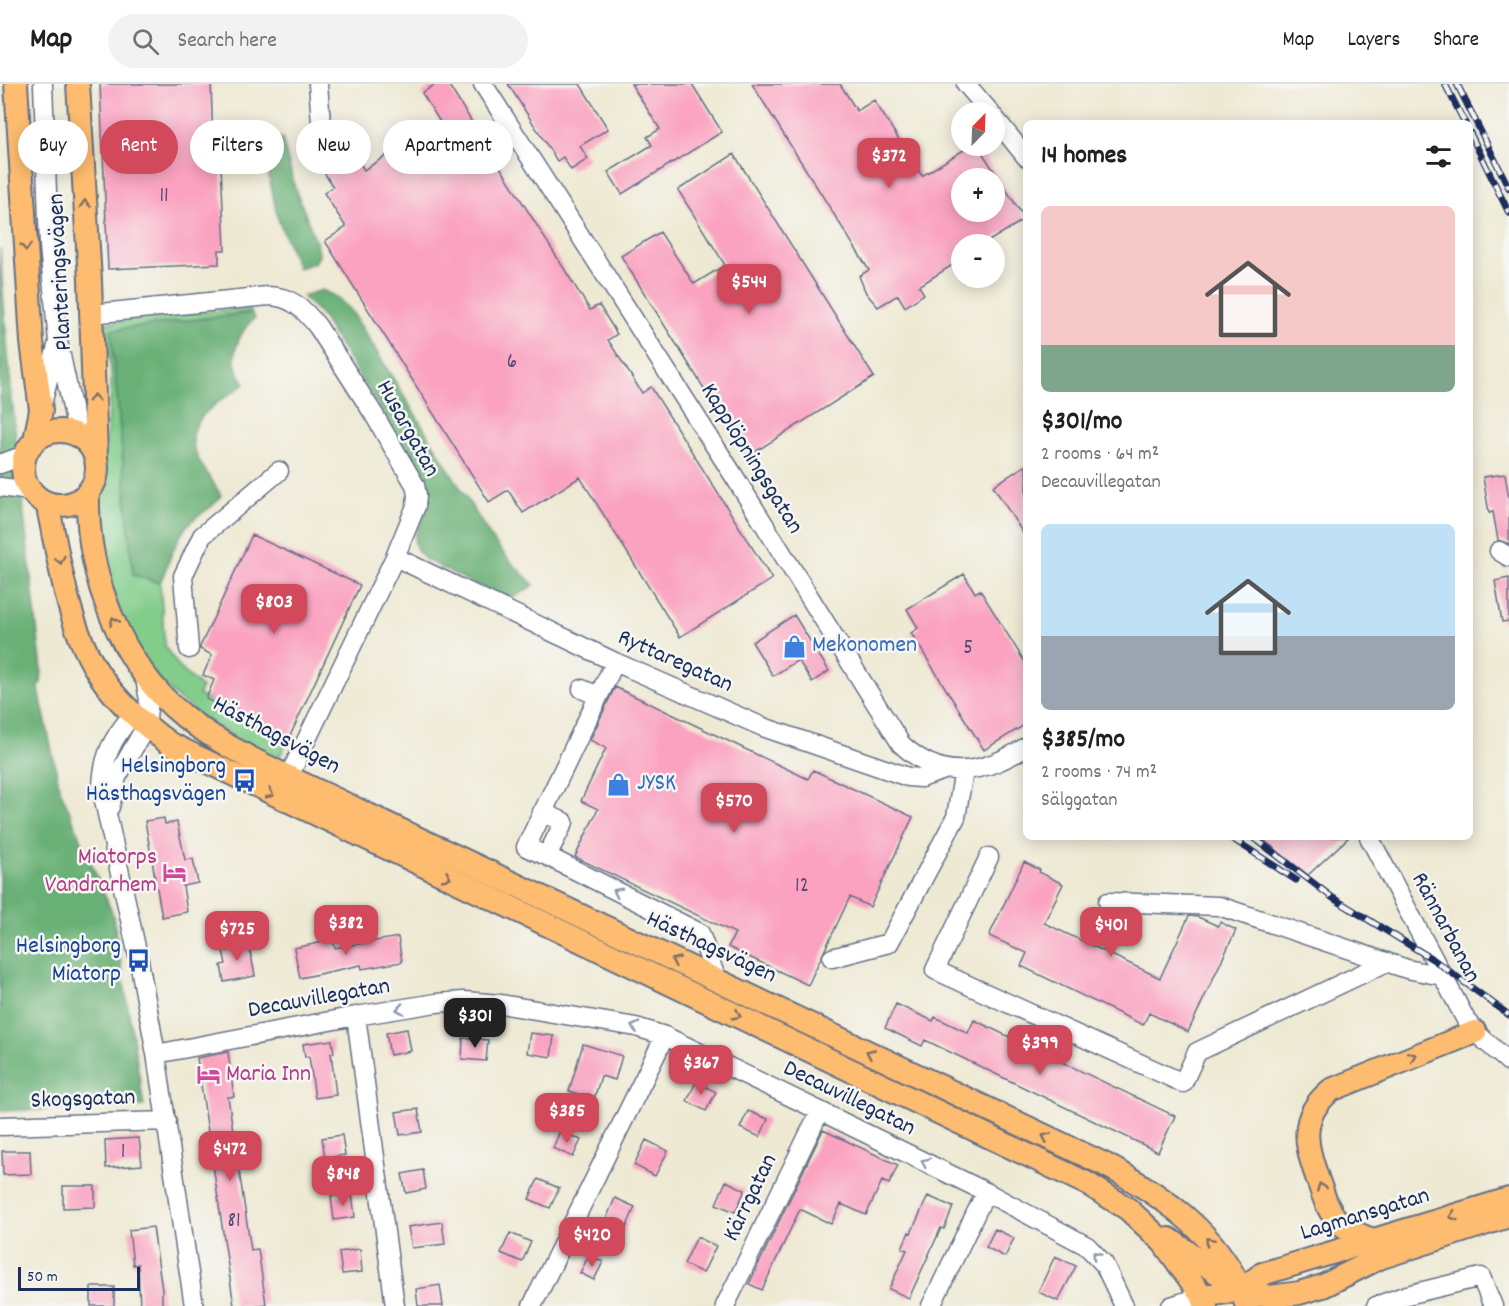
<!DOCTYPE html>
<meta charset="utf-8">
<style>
body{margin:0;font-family:Dekko,sans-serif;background:#f2f2f2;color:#202124;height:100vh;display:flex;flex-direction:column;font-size:22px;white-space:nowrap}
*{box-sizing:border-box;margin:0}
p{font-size:20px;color:#757577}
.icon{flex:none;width:33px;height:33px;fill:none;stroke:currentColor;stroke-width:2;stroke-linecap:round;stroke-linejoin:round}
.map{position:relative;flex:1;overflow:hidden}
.side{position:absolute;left:1023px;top:36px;width:450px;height:720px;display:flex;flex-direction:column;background:#fff;border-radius:9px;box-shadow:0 3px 15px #0003}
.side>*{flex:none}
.guide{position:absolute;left:18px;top:36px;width:570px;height:54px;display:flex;gap:12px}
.needle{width:39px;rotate:23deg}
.controls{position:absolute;left:951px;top:18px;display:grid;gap:12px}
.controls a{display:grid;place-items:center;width:54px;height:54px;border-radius:50%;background:#fff;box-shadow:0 3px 15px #0003;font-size:30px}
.scale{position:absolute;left:18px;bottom:15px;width:122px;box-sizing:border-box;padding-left:6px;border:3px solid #1b2f5e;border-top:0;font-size:16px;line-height:21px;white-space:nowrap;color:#1b2f5e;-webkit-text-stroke:4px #f6f6f2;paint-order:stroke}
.price{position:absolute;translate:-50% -51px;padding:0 14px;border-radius:12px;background:#d1495b;color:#fff;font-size:20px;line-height:39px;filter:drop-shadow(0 2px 3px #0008)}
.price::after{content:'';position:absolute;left:50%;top:36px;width:18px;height:14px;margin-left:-9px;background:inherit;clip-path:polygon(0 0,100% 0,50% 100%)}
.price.on{background:#222;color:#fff}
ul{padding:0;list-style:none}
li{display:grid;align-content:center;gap:12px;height:318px;padding:0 18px}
li span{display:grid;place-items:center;height:186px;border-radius:9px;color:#555}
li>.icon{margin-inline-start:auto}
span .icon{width:108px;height:108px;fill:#fffc;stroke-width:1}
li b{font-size:26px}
h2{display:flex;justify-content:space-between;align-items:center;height:72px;padding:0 18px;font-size:26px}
.tag{padding:0 21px;border-radius:27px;background:#fff;box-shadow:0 3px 15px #0003;font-size:21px;line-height:54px}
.tag.on{background:#d1495b;color:#fff}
header{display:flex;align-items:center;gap:36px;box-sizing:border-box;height:84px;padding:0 30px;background:#fff;border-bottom:2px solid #e0e0e0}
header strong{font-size:28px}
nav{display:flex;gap:33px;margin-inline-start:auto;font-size:21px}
.search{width:420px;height:54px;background:#f2f2f2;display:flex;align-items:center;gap:15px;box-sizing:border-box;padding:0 21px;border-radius:33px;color:#757577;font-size:22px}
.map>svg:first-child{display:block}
.green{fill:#82cd8a;stroke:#4e7e74;stroke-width:1.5}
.forest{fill:#69b076;stroke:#42706a;stroke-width:1.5}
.building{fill:#faa2c0;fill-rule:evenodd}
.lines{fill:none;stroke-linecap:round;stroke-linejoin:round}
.minor-casing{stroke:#657087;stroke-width:21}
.major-casing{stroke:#657087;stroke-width:26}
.minor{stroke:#fff;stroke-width:18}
.major{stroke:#fdbc70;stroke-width:22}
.rail-casing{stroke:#1b2f5e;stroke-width:7}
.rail{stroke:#f6f6f2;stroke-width:4.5;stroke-dasharray:14;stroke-linecap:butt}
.oneway{stroke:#816e66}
.oneway2{stroke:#8d97ae}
.labels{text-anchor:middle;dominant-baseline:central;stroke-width:5;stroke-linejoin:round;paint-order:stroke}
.number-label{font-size:21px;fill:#534c76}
.street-label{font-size:24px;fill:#1b2f5e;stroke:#f6f6f2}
.shop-label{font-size:24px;fill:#366cbe;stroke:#f6f6f2;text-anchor:start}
.transit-label{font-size:24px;fill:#164399;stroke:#f6f6f2;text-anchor:end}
.hotel-label{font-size:24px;fill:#b23c85;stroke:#f6f6f2;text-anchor:end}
</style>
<header>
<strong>Map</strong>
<div class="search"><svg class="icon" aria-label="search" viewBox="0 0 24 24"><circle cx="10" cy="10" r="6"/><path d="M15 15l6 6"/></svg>Search here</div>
<nav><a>Map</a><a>Layers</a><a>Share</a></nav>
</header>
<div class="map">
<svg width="1509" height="1222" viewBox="0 0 1509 1222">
<rect width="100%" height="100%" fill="#f6f6f2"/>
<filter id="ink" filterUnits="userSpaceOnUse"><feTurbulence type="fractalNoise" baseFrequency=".0167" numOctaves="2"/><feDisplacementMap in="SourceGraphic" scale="12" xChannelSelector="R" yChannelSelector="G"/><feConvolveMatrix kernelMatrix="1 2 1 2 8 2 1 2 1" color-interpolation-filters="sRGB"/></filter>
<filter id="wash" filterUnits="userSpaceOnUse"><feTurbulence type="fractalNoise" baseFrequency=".008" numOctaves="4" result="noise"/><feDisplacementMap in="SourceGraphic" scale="24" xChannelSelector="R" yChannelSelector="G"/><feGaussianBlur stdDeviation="1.35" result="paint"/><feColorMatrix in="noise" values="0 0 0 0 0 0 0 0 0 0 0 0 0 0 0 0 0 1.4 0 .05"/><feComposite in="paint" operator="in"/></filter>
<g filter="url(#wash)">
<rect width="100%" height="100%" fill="#eee9d3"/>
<path class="green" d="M 249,223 L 251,228 L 111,246 L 133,491 L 160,499 L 165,563 L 180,584 L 202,604 L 198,611 L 289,654 L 281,670 L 277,673 L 269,673 C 234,654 200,635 171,608 C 132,570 102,497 100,443 C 97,397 108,352 111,307 C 113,285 107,261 105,239 Z"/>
<path class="forest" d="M 282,54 L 295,104 L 318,163 L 319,172 L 314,179 L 298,184 L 278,135 L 262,61 Z
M 0,164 C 9,305 25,445 42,585 L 41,599 L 38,601 L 60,705 L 113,831 L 144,1022 L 0,1027 Z
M 322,206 L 335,212 L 351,226 L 490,452 L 508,475 L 534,501 L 508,517 L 426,476 C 403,455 421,447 426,424 C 428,412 425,401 421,390 L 321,231 L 302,212 Z
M 251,229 L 255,234 C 242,244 231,267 236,283 C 238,289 242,295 245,300 C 222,316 181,335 196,370 C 202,384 213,398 221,411 C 215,424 195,431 186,443 C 174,459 168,481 160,499 L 133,491 L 111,246 Z"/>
<g id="blocks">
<path class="building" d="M 100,0 L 211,0 L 213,61 L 220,61 L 225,166 L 219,166 L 219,180 L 108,185 Z
M 436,0 L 448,0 L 590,226 L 599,221 L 617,250 L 608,256 L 642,309 L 651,303 L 772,495 L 680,553 L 580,393 L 523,429 L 508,406 L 489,418 L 325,157 L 346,143 L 324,109 L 333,103 L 314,72 L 344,54 L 364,86 L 440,38 L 422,9 Z
M 508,0 L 580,0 L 608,45 L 580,62 L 588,75 L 571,86 L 563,73 L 557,77 Z
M 631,0 L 692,0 L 722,48 L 622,110 L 608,88 L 652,61 L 647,53 L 660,45 Z
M 752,0 L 840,0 L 857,27 L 874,16 L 922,92 L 970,62 L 978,62 L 1025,135 L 984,160 L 962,160 L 962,175 L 919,202 L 924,210 L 905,223 L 898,211 L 878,223 L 866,209 L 859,192 L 869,186 ZM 962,94 L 994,94 L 994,128 L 962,128 Z
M 734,70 L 874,293 L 747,373 L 621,172 L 660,148 L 694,200 L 725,181 L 678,106 Z
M 1026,381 L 1026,454 L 993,402 Z
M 1505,390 L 1509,414 L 1509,460 L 1498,456 L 1493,428 L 1489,429 L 1483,393 Z
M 252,451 L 360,501 L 289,654 L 206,615 L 214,596 L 203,591 L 212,571 L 200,565 L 200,563 Z
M 964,490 L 975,509 L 980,506 L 1026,580 L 1026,640 L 984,666 L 911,549 L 918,544 L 907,525 Z
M 1509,494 L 1509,537 L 1502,538 L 1495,497 Z
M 794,531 L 829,587 L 812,598 L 798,576 L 773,592 L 752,558 Z
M 615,603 L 808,695 L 813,686 L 913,733 L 870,823 L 850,813 L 808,901 L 728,863 L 735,849 L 575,773 L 598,725 L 581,717 L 606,664 L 590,656 Z
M 164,734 L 165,740 L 177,738 L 185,776 L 193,775 L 198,799 L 183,802 L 187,828 L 162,833 L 145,737 Z
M 1260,753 L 1349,753 L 1308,791 Z
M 1024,778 L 1040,786 L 1039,788 L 1063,800 L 1044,839 L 1160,894 L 1189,832 L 1198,833 L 1218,842 L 1220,838 L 1236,846 L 1188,948 L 1149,929 L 1143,941 L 1021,882 L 1027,869 L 989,852 Z
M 398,853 L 402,878 L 362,885 L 361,881 L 300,894 L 294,864 L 333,856 L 335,864 Z
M 248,856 L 255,892 L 224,898 L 221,881 L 226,880 L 222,862 Z
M 896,920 L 933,937 L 935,933 L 968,949 L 974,936 L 1175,1032 L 1158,1068 L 925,956 L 922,962 L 885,944 Z
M 407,945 L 411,967 L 390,971 L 386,949 Z
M 530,949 L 554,952 L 551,973 L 527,969 Z
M 463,954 L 488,956 L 486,977 L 462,975 Z
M 332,956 L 334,969 L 331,969 L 336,1011 L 315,1014 L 309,972 L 305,973 L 303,960 Z
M 583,960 L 622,972 L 615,996 L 601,992 L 594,1015 L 569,1007 Z
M 228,968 L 234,1013 L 228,1013 L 251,1166 L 258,1165 L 266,1220 L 251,1222 L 234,1222 L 197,974 Z
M 696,998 L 716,1008 L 706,1027 L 687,1017 Z
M 418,1025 L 422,1048 L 400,1051 L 396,1028 Z
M 748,1027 L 768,1035 L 760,1053 L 740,1044 Z
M 823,1046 L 898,1081 L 889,1100 L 882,1097 L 866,1131 L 841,1120 L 831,1140 L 800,1125 L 762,1206 L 749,1200 Z
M 560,1047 L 581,1056 L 573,1073 L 553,1064 Z
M 342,1051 L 345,1071 L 325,1074 L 322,1054 Z
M 139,1054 L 142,1081 L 106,1084 L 105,1056 Z
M 646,1056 L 668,1067 L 655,1092 L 634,1081 Z
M 2,1067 L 30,1067 L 31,1090 L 3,1091 Z
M 423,1086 L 426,1105 L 406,1109 L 402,1090 Z
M 538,1095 L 559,1104 L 550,1124 L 529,1115 Z
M 726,1097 L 745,1106 L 735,1128 L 716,1120 Z
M 63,1102 L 95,1102 L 95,1123 L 63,1124 Z
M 352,1110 L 355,1133 L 334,1136 L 331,1112 Z
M 928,1112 L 953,1123 L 944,1145 L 941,1144 L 909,1214 L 889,1205 L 907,1166 L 902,1164 L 909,1148 L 911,1149 Z
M 615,1114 L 635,1123 L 624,1149 L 604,1140 Z
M 442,1138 L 445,1160 L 412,1164 L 408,1143 Z
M 153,1143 L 162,1206 L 162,1222 L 140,1222 L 138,1180 L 133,1181 L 129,1146 Z
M 995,1145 L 1014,1154 L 1005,1173 L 986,1163 Z
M 510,1149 L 531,1158 L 522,1178 L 501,1169 Z
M 697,1153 L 716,1162 L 703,1189 L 684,1180 Z
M 360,1165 L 362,1188 L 342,1190 L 339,1168 Z
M 589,1171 L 603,1178 L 594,1196 L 580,1189 Z
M 1055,1172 L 1076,1182 L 1058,1217 L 1038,1208 Z
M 440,1201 L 443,1222 L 418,1222 L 416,1205 Z
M 91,1203 L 114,1203 L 114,1222 L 91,1222 Z"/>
</g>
</g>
<g filter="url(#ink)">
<use href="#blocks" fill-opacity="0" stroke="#657087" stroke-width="1.5"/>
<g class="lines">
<defs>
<path id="minor" d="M 43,0 L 49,162 L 58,258 L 78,351
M 318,0 L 322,51
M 483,0 L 734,392 L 901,660 C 942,698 981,691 1026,663
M 966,0 L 990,28
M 994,33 L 1026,73
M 91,230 L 268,212 C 291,212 304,225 318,243 L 373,329 L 415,401 L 417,411 L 416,422 L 395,473 L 289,692
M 42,320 L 57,262
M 0,380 L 25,371
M 0,403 L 31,407
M 1499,467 L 1509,473
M 395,473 L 615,578 L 763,643 L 908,693 L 921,694 L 944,686
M 189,565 L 183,492 L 202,452 L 279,387
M 582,605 L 598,612
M 133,630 C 112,655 102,673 102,707 L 139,877 L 156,970 L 194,1222
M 110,723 L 117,693 L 146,642 L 149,616 L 144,589
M 542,728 L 564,738 L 547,772 L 526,763 L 615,578
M 1369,753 L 1466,936 L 1475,948 L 1509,978
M 547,772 L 700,849 L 717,896
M 989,773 L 935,886 L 1183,999 L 1197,968 L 1387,878
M 1108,818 L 1219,822 L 1407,885 L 1442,892
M 832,874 L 889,859 L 956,733 L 964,686
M 356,932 L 395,1222
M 156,970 L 356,932 L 436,919 L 464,917 L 501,920 L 636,943 L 665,952 L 820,1027 L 986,1108 L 1087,1162 L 1104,1180 L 1124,1222
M 0,1042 L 167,1037
M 532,1222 L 665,952
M 725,1222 L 820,1027
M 931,1222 L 986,1108
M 1171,1222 L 1202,1212
M 1376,1222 L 1407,1211 L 1481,1193 L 1493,1222"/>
<path id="major" d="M 16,0 L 32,258 L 41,326 L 35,356
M 78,0 L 90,196 L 96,373
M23 384a37 37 0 1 1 74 0a37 37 0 1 1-74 0Z
M 88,409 C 86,491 120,581 185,633 C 233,671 303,699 358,726 L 1106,1081 C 1167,1114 1224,1153 1247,1222
M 47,419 C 60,477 67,544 101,593 C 119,620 144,641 170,660 L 1088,1100 L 1128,1125 L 1163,1158 L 1202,1212 L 1206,1222
M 1169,1155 L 1233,1200
M 1373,1156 C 1361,1152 1350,1148 1340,1139 C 1328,1128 1324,1113 1319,1099 C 1306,1062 1297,1034 1331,1006 L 1475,948
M 1241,1206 L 1262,1190 L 1509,1115
M 1202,1212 L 1241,1206 L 1271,1213 L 1299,1209 L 1323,1202 L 1379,1174 L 1509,1132"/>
</defs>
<use href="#minor" class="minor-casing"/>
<use href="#major" class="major-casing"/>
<use href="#minor" class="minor"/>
<use href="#major" class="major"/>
<defs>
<path id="rail" d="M 1445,0 L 1465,39
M 1457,0 L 1509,104
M 1470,49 L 1509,129
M 1230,753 L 1296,796
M 1253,753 L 1333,814 L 1434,876 L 1509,931"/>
</defs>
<use href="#rail" class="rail-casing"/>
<use href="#rail" class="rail"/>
</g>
<defs><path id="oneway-chevron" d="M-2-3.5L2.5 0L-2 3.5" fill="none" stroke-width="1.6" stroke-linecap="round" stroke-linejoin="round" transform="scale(1.5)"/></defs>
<g class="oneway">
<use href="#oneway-chevron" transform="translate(85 120) rotate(-93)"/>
<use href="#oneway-chevron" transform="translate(26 163) rotate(86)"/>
<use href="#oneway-chevron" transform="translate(94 314) rotate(-92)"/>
<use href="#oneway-chevron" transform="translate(60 476) rotate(77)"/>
<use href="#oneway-chevron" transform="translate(114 537) rotate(-114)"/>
<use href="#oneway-chevron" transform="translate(270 710) rotate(25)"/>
<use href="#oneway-chevron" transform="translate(447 793) rotate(25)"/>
<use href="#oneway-chevron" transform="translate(675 877) rotate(-155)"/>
<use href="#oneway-chevron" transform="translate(737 931) rotate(25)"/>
<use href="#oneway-chevron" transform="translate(870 969) rotate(-155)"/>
<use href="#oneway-chevron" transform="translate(1412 972) rotate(-22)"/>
<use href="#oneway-chevron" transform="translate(1046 1053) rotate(-155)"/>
<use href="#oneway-chevron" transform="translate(1321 1103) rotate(-110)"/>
<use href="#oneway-chevron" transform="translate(1453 1132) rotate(163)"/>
<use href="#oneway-chevron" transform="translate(1209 1157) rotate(-131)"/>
</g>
<g class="oneway2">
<use href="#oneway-chevron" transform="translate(617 808) rotate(-153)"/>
<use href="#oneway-chevron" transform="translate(400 925) rotate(171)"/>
<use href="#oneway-chevron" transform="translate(635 943) rotate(-167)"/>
<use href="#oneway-chevron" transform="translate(925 1078) rotate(-154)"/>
<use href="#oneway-chevron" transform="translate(1096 1171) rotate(-132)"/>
</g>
</g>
<defs>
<symbol id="shop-bare" viewBox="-9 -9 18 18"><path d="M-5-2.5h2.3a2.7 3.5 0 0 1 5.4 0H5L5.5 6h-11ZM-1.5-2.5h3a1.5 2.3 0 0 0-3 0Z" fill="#3f7fe0" stroke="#f6f6f2" stroke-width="2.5" paint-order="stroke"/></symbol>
<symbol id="bus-bare" viewBox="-9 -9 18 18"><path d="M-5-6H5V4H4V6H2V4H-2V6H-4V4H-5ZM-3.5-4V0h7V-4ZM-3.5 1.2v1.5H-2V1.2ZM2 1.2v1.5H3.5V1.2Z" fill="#1a4fb4" stroke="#f6f6f2" stroke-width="2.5" paint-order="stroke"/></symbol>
<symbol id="hotel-bare" viewBox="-9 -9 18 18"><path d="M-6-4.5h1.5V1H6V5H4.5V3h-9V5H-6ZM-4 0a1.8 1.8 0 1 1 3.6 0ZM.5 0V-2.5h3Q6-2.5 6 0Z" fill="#d1479c" stroke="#f6f6f2" stroke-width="2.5" paint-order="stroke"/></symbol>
</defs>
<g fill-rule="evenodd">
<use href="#shop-bare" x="778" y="546" width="33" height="33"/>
<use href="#bus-bare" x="228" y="680" width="33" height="33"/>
<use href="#shop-bare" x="602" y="684" width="33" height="33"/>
<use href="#hotel-bare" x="158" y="772" width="33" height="33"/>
<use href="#bus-bare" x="122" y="860" width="33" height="33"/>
<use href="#hotel-bare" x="192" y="974" width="33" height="33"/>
</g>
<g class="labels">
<g class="number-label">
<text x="164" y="113">11</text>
<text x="512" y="279">6</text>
<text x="968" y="565">5</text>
<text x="802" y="803">12</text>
<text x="123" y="1069">1</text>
<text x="234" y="1138">81</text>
</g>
<g class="street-label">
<text transform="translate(61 188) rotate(-93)">Planteringsvägen</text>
<text transform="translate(407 345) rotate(61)">Husargatan</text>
<text transform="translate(751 375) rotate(58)">Kapplöpningsgatan</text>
<text transform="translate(675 578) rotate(24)">Ryttaregatan</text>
<text transform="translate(276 652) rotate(28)">Hästhagsvägen</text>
<text transform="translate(1445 844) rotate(62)">Rännarbanan</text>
<text transform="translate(711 864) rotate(25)">Hästhagsvägen</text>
<text transform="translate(319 915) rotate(-10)">Decauvillegatan</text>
<text transform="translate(849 1015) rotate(26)">Decauvillegatan</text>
<text transform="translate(83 1016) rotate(-2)">Skogsgatan</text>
<text transform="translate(751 1114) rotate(-64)">Kärrgatan</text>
<text transform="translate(1365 1131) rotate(-17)">Lagmansgatan</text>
</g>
<g class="shop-label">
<text x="812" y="562">Mekonomen</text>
<text x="637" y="700">JYSK</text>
</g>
<g class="transit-label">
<text x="226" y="683">Helsingborg<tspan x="226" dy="28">Hästhagsvägen</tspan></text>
<text x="121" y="863">Helsingborg<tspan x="121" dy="28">Miatorp</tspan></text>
</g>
<g class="hotel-label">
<text x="157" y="774">Miatorps<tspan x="157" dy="28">Vandrarhem</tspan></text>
<text x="226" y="991" text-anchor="start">Maria Inn</text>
</g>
</g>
</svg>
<div class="controls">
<a><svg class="needle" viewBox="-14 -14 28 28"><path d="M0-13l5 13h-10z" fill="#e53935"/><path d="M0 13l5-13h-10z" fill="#757577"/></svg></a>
<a>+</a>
<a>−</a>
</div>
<div class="scale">50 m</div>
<b class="price" style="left:889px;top:105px">$372</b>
<b class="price" style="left:749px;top:231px">$544</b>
<b class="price" style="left:274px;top:551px">$803</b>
<b class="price" style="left:734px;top:750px">$570</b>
<b class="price" style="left:346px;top:872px">$382</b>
<b class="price" style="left:1111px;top:874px">$401</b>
<b class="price" style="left:237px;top:878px">$725</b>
<b class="price on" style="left:475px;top:965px">$301</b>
<b class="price" style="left:1040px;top:992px">$399</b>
<b class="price" style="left:701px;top:1012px">$367</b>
<b class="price" style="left:567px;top:1060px">$385</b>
<b class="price" style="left:230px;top:1098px">$472</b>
<b class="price" style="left:343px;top:1123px">$848</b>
<b class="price" style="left:592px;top:1184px">$420</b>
<div class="guide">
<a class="tag">Buy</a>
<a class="tag on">Rent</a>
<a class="tag">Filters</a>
<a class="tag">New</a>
<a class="tag">Apartment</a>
</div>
<section class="side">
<h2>14 homes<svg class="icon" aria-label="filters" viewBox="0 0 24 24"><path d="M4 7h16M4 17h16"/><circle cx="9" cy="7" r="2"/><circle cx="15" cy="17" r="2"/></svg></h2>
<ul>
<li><span style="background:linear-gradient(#f6c9c9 75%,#7fa58c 0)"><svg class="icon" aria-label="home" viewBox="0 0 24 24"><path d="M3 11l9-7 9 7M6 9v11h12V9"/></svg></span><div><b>$301/mo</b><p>2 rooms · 64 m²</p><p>Decauvillegatan</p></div></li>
<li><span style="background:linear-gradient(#bfe0f5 60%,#9aa5b1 0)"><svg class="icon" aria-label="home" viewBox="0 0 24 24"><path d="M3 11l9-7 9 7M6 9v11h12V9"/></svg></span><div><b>$385/mo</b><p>2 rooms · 74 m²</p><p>Sälggatan</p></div></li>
</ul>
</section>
</div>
